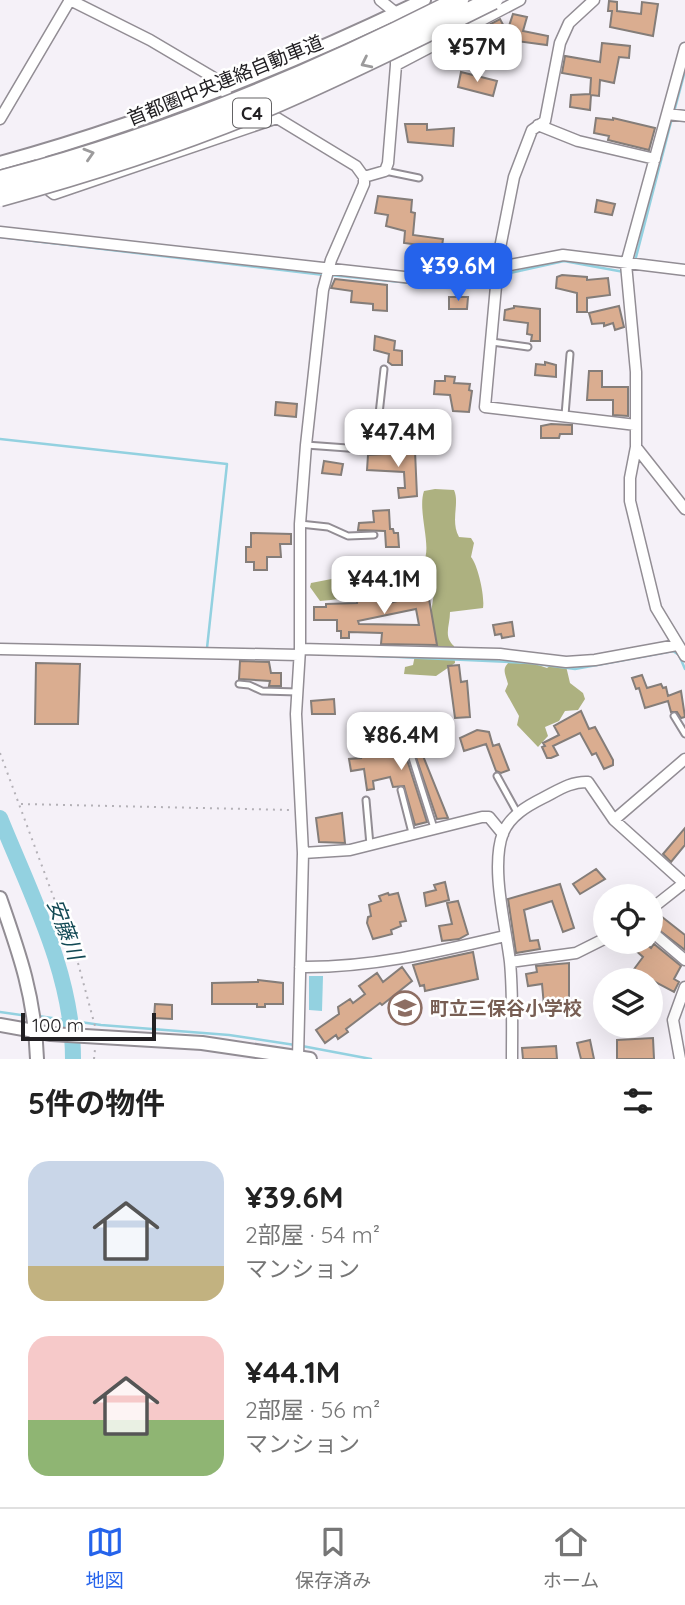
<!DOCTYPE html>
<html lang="ja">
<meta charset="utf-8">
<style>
body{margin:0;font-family:Quicksand,"Noto Sans JP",sans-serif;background:#f6f6f6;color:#222;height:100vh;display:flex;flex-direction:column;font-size:26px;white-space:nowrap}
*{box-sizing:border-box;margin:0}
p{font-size:23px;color:#767676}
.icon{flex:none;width:38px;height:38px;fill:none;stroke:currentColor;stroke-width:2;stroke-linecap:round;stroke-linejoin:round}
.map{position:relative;height:1059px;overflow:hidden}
.details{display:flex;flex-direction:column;background:#fff;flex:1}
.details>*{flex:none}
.tools{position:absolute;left:593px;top:884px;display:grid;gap:14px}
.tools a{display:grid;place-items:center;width:70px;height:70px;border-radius:50%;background:#fff;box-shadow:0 7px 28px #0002;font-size:35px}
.scale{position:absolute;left:21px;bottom:18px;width:135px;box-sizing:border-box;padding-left:7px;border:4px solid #222023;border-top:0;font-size:19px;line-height:24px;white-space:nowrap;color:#222023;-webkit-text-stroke:5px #fff;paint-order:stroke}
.price{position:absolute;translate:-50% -60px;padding:0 16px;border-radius:14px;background:#fff;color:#222;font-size:23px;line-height:46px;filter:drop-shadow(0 2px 4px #0008)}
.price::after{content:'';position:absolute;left:50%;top:42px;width:21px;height:16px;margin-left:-10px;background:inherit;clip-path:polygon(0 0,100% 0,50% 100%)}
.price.selected{background:#2563eb;color:#fff}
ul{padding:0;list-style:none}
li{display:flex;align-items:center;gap:21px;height:175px;padding:0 28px}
li span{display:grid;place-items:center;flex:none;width:196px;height:140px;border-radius:21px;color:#555}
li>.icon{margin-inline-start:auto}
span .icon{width:84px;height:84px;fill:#fffc;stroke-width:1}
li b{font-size:30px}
h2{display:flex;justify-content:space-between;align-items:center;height:84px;padding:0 28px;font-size:30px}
.tab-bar{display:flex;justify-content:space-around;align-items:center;height:98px;border-top:2px solid #e0e0e0;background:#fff;font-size:19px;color:#767676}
.tab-bar a{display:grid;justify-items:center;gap:4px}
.tab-bar .selected{color:#2563eb}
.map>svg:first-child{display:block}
.forest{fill:#adb180}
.water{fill:#93d1e0}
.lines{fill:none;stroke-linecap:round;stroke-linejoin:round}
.stream{stroke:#93d1e0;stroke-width:2.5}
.river{stroke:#93d1e0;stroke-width:16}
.building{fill:#daad90;stroke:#847d79;stroke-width:2;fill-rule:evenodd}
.service-casing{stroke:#928d94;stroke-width:9}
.minor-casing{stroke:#928d94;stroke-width:13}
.tertiary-casing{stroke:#928d94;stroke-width:16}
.path{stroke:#b4b1b7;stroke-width:2;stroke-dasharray:2 5;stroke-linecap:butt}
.service{stroke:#fff;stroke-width:5}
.minor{stroke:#fff;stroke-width:10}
.tertiary{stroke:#fff;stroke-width:12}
.motorway-bridge-casing{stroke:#928d94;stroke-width:21;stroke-linecap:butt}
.motorway-bridge{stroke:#fff;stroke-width:18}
.oneway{stroke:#9c9b9c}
.labels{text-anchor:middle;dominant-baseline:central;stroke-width:5;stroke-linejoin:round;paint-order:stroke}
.shield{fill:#fff;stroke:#646365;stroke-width:2}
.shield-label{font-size:18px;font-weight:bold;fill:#222023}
.street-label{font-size:19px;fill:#222023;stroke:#fff}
.education-label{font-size:19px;font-weight:bold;fill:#785e54;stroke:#fff;text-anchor:start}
.water-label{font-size:21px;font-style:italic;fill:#124954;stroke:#fff}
</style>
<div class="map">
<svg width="685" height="1059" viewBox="0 0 685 1059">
<rect width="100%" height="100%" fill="#f5f1f8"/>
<path class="forest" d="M 435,489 L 454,490 C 460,503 450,521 459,537 L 471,538 L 474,543 L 471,557 C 478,565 485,597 483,608 L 450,612 C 450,626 443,636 454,646 L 455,663 L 436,676 L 404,674 L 405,667 L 413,665 L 415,655 L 441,655 L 434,635 L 431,613 L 434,593 L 427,589 L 424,582 L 416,584 L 409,582 L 402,586 L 401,598 L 396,599 L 392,595 L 391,577 L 363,579 L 361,596 C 348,597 335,600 320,601 L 310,587 L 311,583 L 352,575 L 371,563 L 382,569 L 423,562 C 433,549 417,511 424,491 Z
M 511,660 L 526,661 L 547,668 L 553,664 L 566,666 L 570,683 L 583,693 L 585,699 L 578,710 L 565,711 L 559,721 L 545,727 L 548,736 L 538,747 L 517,725 L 519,716 L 505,691 L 508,684 C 505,672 501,669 511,660 Z"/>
<path class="water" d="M 309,976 L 323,976 L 322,1011 L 309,1010 Z"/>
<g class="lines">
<path class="stream" d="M 674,112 L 685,71
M 0,237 L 324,275
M 635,261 L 672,118
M 330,275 L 421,284
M 501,275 L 564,261 L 624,272
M 442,283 L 494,277
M 0,439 L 227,464 L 207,648 L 212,649
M 355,655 L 530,663 L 575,669 L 673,651 L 679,655 L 685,669
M 0,1012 L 28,1016
M 38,1016 L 101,1025 L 229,1035 L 295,1045
M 302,1046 L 371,1059"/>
<path class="river" d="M 0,818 C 31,895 73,974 73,1059"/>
</g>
<path class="building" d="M 609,1 L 617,2 L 617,11 L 641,14 L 642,2 L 658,4 L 653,36 L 610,27 L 612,11 L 608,11 Z
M 513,14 L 527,17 L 523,31 L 548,36 L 547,45 L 517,41 L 515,55 L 510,54 L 509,59 L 483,53 L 485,43 L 468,52 L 465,46 L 460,48 L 456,42 L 500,19 L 507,32 Z
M 602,43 L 630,46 L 629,58 L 619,57 L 614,83 L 600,80 L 599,96 L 591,95 L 590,110 L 570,107 L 571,95 L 590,94 L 591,78 L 562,73 L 565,56 L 600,62 Z
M 461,72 L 497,81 L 493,96 L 458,87 Z
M 596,118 L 613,120 L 613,118 L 655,128 L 649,150 L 608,140 L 609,136 L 594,133 Z
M 405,124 L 427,124 L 427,130 L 454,128 L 453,146 L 408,142 Z
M 378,196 L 412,200 L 411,212 L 415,213 L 413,235 L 443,239 L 441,253 L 419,250 L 419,245 L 404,243 L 405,231 L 386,226 L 388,215 L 375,213 Z
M 597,200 L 615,204 L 612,215 L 595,212 Z
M 562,275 L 587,277 L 587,280 L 608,278 L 610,295 L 587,298 L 587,312 L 577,312 L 577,293 L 556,288 L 557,277 Z
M 335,279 L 387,285 L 387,311 L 373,310 L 373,304 L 351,302 L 352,291 L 331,288 Z
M 449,297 L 468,297 L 467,309 L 449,309 Z
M 514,306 L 540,309 L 540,341 L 531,341 L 532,335 L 527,334 L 528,323 L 504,320 L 505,310 L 514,308 Z
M 619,306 L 624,327 L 615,330 L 613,323 L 604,326 L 604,323 L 592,324 L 589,313 Z
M 375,336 L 395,341 L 394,350 L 402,351 L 402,365 L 392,365 L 388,362 L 389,354 L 374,350 Z
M 545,362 L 556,365 L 556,377 L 535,375 L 536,364 L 545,365 Z
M 589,371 L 602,371 L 602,387 L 628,387 L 628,416 L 613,415 L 613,400 L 587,400 Z
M 445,376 L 455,377 L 454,383 L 470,384 L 469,390 L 472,391 L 469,412 L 453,411 L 450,395 L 434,394 L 435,381 L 445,381 Z
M 276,402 L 297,404 L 296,417 L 275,415 Z
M 551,424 L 572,425 L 572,434 L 560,434 L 559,438 L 541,438 L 541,426 Z
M 402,449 L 413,449 L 415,451 L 417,496 L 399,498 L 398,488 L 405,488 L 404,472 L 367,470 L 368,455 L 402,453 Z
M 324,461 L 343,464 L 341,475 L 322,473 Z
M 389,510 L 390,529 L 393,529 L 394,533 L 398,533 L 399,547 L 386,547 L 385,531 L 358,530 L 359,523 L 374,522 L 373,511 Z
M 251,533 L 291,534 L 291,544 L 280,544 L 281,557 L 267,557 L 267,570 L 254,570 L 254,562 L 246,562 L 246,547 L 251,547 Z
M 390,580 L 390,603 L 428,593 L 437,645 L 381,644 L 382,633 L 349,632 L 349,638 L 341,638 L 341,631 L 337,631 L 337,620 L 314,620 L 314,607 L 326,607 L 326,604 L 357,603 L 357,598 L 364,598 L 365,581 ZM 416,609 L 419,625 L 359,624 L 358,621 Z
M 512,622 L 514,636 L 502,638 L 501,634 L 495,635 L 493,625 Z
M 240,661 L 269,662 L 271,673 L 281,673 L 281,686 L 269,686 L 270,681 L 239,679 Z
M 36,663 L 80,664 L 78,724 L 35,724 Z
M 459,665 L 461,682 L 467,681 L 470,717 L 455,718 L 448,666 Z
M 642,675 L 647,688 L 661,684 L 663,688 L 666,687 L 668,696 L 681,691 L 685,717 L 681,718 L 677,712 L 671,712 L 668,701 L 645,708 L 639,688 L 636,689 L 632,678 Z
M 334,699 L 335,714 L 312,714 L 311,701 Z
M 581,711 L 589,729 L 595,727 L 613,760 L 613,765 L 604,769 L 596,753 L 592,755 L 580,733 L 553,746 L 558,755 L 551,758 L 547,758 L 542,747 L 545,746 L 543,743 L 559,735 L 554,726 Z
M 404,725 L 404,727 L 409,726 L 413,737 L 415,736 L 448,818 L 437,819 L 409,737 L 404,738 L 402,744 L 427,822 L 415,825 L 404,786 L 393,787 L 390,777 L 373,781 L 374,789 L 367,790 L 364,769 L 351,771 L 349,759 L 361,758 L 360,754 L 368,754 L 393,747 L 388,730 Z
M 477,730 L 489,732 L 493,746 L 499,744 L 509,770 L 501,773 L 496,771 L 486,744 L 464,751 L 460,738 Z
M 342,813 L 345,843 L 319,842 L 316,818 Z
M 685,828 L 685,845 L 671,862 L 663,854 Z
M 596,869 L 605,879 L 580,894 L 573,884 Z
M 445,882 L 449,900 L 426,906 L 424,893 L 436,890 L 434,885 Z
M 560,884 L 574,928 L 563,932 L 552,901 L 524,910 L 530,941 L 538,940 L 540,949 L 516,953 L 508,899 Z
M 388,893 L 389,895 L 398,893 L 406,921 L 400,922 L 401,926 L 391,930 L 392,934 L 373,939 L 367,923 L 368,917 L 371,916 L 369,905 L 381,901 L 379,896 Z
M 458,901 L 468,934 L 459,939 L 442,941 L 439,926 L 452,924 L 447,903 Z
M 657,913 L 685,935 L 685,950 L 651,924 L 651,916 Z
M 637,942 L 644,942 L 651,948 L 654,944 L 681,966 L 674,979 L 679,982 L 674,992 L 646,977 L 644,980 L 626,980 L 643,957 L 634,949 Z
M 473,952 L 478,979 L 425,991 L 424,985 L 420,986 L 413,965 Z
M 569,963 L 569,999 L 557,1001 L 558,1004 L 544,1006 L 542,984 L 528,986 L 526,974 L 537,972 L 536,966 Z
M 402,967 L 412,981 L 382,1005 L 380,1003 L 346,1029 L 348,1032 L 338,1039 L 336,1035 L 325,1043 L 316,1030 L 339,1014 L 338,1007 L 350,999 L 353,1003 L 365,994 L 359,986 L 377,973 L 383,982 Z
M 258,980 L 283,983 L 283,1004 L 265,1004 L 265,1007 L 257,1007 L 257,1004 L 212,1004 L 212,983 L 258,982 Z
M 155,1004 L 172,1005 L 172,1019 L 154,1018 Z
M 653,1038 L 654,1059 L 617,1059 L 617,1040 Z
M 590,1040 L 594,1059 L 581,1059 L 577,1043 Z
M 556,1046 L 557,1059 L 523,1059 L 522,1048 Z"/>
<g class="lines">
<defs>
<path id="service" d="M 385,171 L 419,178
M 492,342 L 528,347
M 565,415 L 570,354
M 306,445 L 375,450 L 384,369
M 300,524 L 328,527 L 348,536 L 374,535
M 239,684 L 249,685 L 262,691 L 298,692
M 674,716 L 685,734
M 407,742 L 434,828
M 497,776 L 518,814
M 401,790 L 412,833
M 366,800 L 370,845"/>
<path id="minor" d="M 70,0 L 150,40 L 216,79 L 224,89 L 232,108
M 594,0 L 569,23 L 560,43 L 545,121 L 532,130 L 514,177 L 499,253 L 485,407 L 636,425
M 685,48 L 626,264 L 636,372 L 636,447 L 630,478 L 630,501 L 656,608 L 685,656
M 396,65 L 520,0
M 667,114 L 685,116
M 0,119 L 70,0
M 538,125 L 578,141 L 655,159
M 39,153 L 50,191 L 54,194 L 277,118 L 356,166 L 364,177 L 385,171 L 388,163 L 396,65 L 396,13 L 380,0
M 0,232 L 431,280 L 563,255 L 685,270
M 636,447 L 685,509
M 0,649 L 299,655
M 300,649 L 500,654 L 566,662 L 595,660 L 677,645
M 614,820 L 685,759
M 303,853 L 350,850 L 482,817 L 489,817 L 503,834
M 651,909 L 684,883
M 651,931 L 685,960
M 510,962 L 576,953 L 606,938
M 300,967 C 370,968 437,952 505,936
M 298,1057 L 303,853 L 296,714 L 300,649 L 300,524 L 306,445 L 323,290 L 331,260 L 364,184 L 364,177
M 512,1059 C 512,1027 513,994 510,962 C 506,927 490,867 503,833 C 510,816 527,806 543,798 C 557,791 571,781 588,782 L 614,820 L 685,884
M 680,1059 L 673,1020 L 685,987"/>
<path id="tertiary" d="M 0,163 C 147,123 287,66 424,0
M 0,898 C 20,955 35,998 37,1059
M 0,1025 L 51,1034 L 202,1043 L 310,1059"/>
</defs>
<use href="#service" class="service-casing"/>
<use href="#minor" class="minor-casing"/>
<use href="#tertiary" class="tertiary-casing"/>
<path class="path" d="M 0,753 L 78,963 L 95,1026
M 21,804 L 291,810
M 94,1059 L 95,1049"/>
<use href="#service" class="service"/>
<use href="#minor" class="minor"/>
<use href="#tertiary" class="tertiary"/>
<defs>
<path id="motorway-bridge" d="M 0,180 C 159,139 313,75 459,0
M 0,197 C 92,172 184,142 272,105 C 347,73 420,36 493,0"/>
</defs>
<use href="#motorway-bridge" class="motorway-bridge-casing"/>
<use href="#motorway-bridge" class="motorway-bridge"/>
</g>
<defs><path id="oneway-chevron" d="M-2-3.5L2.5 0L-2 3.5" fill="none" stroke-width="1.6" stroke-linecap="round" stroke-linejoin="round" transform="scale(1.75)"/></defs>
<g class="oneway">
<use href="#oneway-chevron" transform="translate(366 63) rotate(154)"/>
<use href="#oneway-chevron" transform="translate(89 154) rotate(-17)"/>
</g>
<defs>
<symbol id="school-ring" viewBox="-11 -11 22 22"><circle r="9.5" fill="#fff" stroke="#8d6e63" stroke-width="1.5"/><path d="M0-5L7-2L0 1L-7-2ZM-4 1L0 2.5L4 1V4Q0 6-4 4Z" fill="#8d6e63"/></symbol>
</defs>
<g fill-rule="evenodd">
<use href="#school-ring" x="386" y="989" width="38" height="38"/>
</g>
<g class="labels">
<rect class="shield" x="233" y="98.5" width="38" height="29" rx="5"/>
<g class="shield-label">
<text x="252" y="113">C4</text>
</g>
<g class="street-label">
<text transform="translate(225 80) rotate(-22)">首都圏中央連絡自動車道</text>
</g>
<g class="education-label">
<text x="430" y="1008">町立三保谷小学校</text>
</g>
<g class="water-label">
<text transform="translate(66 929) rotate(69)">安藤川</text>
</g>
</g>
</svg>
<div class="tools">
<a><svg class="icon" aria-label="locate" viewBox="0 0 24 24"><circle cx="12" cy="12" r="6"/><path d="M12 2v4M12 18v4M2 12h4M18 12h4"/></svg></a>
<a><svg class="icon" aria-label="layers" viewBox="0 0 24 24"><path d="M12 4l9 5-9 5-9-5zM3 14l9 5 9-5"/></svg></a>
</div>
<div class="scale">100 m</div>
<b class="price" style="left:477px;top:84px">¥57M</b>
<b class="price selected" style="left:458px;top:303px">¥39.6M</b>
<b class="price" style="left:398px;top:469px">¥47.4M</b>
<b class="price" style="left:384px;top:616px">¥44.1M</b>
<b class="price" style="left:401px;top:772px">¥86.4M</b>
</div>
<section class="details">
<h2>5件の物件<svg class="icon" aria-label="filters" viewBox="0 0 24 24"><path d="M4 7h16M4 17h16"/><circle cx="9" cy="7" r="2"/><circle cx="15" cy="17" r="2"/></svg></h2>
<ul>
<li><span style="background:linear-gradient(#c9d6e8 75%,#c2b280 0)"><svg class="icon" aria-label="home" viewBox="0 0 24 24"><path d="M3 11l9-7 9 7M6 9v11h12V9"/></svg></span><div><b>¥39.6M</b><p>2部屋 · 54 m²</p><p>マンション</p></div></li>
<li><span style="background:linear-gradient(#f6c9c9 60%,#8fb573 0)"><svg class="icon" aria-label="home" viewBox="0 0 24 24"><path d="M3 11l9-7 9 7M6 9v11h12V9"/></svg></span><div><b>¥44.1M</b><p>2部屋 · 56 m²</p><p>マンション</p></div></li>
</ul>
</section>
<nav class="tab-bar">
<a class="selected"><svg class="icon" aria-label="map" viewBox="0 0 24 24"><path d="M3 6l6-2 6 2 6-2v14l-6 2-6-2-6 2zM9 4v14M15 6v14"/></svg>地図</a>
<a><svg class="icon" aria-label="saved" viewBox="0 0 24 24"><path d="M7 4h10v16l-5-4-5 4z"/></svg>保存済み</a>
<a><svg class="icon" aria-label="home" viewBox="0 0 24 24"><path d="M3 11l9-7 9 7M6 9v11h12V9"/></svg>ホーム</a>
</nav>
